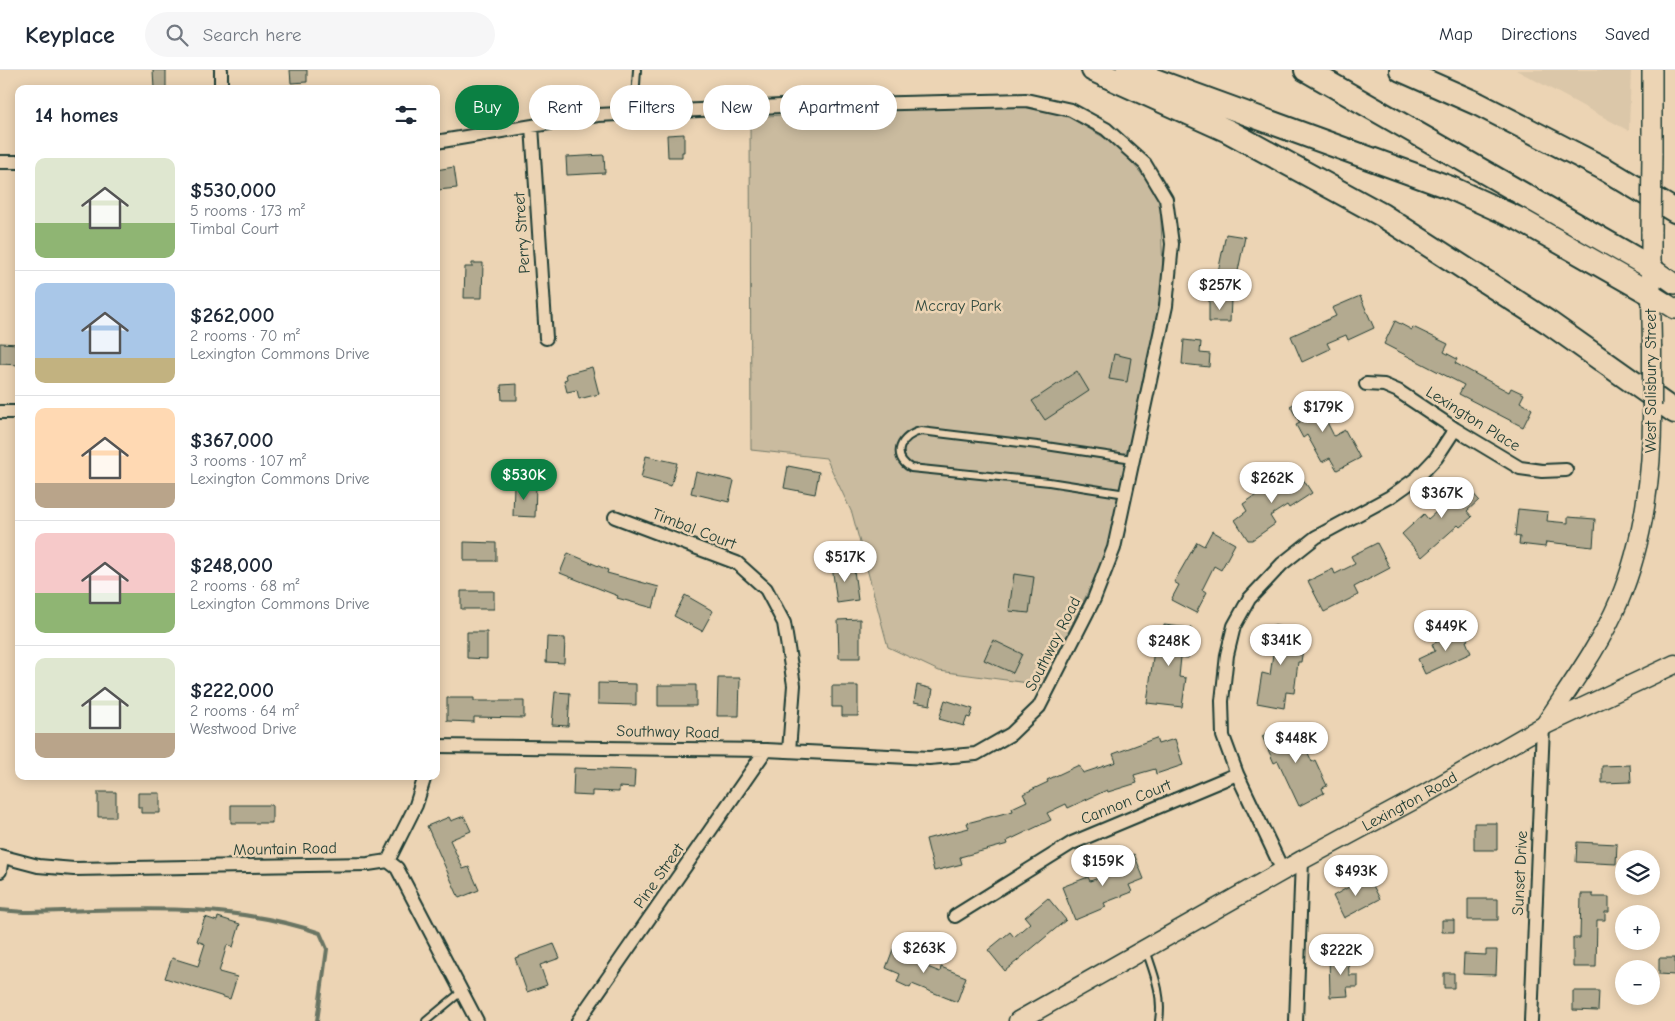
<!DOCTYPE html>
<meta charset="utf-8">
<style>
body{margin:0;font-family:"Comic Neue",sans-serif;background:#f6f6f7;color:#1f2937;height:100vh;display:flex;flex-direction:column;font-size:19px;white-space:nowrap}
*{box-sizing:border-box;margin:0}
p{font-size:16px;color:#747a83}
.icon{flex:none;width:28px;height:28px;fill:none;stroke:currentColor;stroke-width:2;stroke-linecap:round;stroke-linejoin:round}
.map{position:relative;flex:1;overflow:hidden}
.sheet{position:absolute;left:15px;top:15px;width:425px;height:695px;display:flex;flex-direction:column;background:#fff;border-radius:10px;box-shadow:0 2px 12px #0003}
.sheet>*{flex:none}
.guide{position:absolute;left:455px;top:15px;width:475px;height:45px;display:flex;gap:10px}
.tools{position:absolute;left:1615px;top:780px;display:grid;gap:10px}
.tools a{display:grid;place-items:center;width:45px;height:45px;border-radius:50%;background:#fff;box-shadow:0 2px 12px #0003;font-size:25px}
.price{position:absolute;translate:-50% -42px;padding:0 11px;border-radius:18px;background:#fff;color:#222;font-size:16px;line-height:32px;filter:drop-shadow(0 1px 2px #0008)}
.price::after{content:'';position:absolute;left:50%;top:30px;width:15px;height:11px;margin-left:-8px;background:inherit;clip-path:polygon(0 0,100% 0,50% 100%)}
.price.on{background:#0b8043;color:#fff}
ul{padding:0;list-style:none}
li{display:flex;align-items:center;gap:15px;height:125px;padding:0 20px}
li+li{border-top:1px solid #e0e1e3}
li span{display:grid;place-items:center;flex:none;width:140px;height:100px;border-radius:10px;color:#555}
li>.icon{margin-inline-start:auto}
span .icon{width:60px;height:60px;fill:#fffc;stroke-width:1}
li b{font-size:21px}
h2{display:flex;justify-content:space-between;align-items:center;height:60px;padding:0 20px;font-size:21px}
.pill{padding:0 18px;border-radius:22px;background:#fff;box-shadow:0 2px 12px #0003;font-size:18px;line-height:45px}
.pill.on{background:#0b8043;color:#fff}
header{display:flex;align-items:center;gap:30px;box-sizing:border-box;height:70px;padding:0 25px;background:#fff;border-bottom:1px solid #e0e1e3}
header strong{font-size:24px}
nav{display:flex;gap:28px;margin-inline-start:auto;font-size:18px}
.search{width:350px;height:45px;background:#f6f6f7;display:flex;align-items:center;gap:12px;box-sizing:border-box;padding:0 18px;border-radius:28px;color:#747a83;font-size:19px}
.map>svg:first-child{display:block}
.built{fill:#dbc7a9}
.green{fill:#cabb9f;stroke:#747c6a}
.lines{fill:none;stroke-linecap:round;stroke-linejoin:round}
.stream{stroke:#697463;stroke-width:4}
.building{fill:#b3aa90;stroke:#1f3d34}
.lane-casing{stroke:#1f3d34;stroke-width:10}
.street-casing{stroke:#1f3d34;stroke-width:16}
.secondary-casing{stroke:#1f3d34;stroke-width:21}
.primary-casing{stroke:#1f3d34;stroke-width:22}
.highway-casing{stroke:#1f3d34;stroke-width:26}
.lane{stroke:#ecd4b4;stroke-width:6}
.street{stroke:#ecd4b4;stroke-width:12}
.secondary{stroke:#ecd4b4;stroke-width:18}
.primary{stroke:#ecd4b4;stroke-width:19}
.highway{stroke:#ecd4b4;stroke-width:22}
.secondary-bridge-casing{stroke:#1f3d34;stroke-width:21;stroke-linecap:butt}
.primary-bridge-casing{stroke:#1f3d34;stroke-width:22;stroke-linecap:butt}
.secondary-bridge{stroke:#ecd4b4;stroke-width:18}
.primary-bridge{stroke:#ecd4b4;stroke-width:19}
.labels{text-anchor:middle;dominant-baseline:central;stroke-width:5;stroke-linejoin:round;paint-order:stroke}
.street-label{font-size:16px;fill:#1f3d34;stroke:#ecd4b4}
.park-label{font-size:16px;fill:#304a3f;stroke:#ecd4b4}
</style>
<header>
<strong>Keyplace</strong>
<div class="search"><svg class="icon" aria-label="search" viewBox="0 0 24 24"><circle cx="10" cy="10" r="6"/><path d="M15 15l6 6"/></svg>Search here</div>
<nav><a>Map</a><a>Directions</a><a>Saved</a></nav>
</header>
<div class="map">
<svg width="1675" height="951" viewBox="0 0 1675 951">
<rect width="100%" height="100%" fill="#ecd4b4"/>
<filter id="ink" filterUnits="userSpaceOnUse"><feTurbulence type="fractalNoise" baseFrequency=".02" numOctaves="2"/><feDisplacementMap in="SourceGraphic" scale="10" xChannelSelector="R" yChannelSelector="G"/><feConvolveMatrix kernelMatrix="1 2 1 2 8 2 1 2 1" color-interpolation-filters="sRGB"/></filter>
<g filter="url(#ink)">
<path class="built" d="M 1516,0 L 1631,0 L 1629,61 Z"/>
<path class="green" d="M 1049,35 L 1118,76 L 1160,126 L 1164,227 L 1111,474 L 1043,615 L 939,601 L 888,577 L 852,443 L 826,388 L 751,380 L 750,47 L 935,36 Z"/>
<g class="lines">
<path class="stream" d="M 0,840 L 24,842 C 123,840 225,830 320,863 L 327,879 L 317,951"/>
</g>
<path class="building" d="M 153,0 L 166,0 L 166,19 L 154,19 Z
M 290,0 L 307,0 L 307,12 L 291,13 Z
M 684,64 L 684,82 L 682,82 L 682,87 L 668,87 L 667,65 Z
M 604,85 L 605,103 L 567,105 L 566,87 Z
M 454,97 L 457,118 L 438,120 L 436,100 Z
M 1226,164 L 1245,167 L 1237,206 L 1218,202 Z
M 472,193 L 483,193 L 482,228 L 464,228 L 465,197 L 472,197 Z
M 1360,226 L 1374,258 L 1348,270 L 1346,265 L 1327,273 L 1330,279 L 1302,292 L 1291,266 L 1336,246 L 1332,238 Z
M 1209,230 L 1231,230 L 1230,252 L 1209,252 Z
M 1395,251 L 1412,260 L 1413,257 L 1448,274 L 1444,282 L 1457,289 L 1455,293 L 1509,322 L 1511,318 L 1524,324 L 1520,332 L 1532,339 L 1523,357 L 1459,324 L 1464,315 L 1384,274 Z
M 1184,270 L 1201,272 L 1200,283 L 1210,284 L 1209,297 L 1182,294 Z
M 0,273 L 19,274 L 19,295 L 0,294 Z
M 1114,284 L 1131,288 L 1127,312 L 1109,309 Z
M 592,297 L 599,324 L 579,329 L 577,320 L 567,322 L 564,310 L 567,309 L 566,304 Z
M 1077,301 L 1089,321 L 1045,350 L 1032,331 Z
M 517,314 L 517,330 L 502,330 L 501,315 Z
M 1315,322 L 1328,346 L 1325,348 L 1334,366 L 1345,360 L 1360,388 L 1337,400 L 1330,388 L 1322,392 L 1307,365 L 1303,368 L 1296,355 L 1300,353 L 1290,336 Z
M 646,386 L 677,393 L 671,416 L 641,408 Z
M 788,396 L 819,402 L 815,424 L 784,418 Z
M 1297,400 L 1312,423 L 1289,438 L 1287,435 L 1270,446 L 1275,454 L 1252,470 L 1248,470 L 1235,450 L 1247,441 L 1243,434 L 1268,417 L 1266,414 L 1278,406 L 1282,410 Z
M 696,402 L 734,411 L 729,432 L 691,423 Z
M 1461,410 L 1479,430 L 1467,441 L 1472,447 L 1460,457 L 1458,455 L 1422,487 L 1402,464 L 1424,444 L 1428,449 L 1444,435 L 1439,429 Z
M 514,414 L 536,415 L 535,447 L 513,446 Z
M 1518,439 L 1548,442 L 1547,451 L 1568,453 L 1568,447 L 1595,449 L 1593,477 L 1546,472 L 1545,477 L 1519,474 L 1520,467 L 1515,466 Z
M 1212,461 L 1235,474 L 1221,500 L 1214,496 L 1202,520 L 1207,522 L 1196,543 L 1171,530 L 1179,515 L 1174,512 L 1197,472 L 1204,476 Z
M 464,472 L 496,473 L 496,491 L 464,491 Z
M 1377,473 L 1390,498 L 1354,517 L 1358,525 L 1324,542 L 1308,511 L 1333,499 L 1335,504 L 1355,494 L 1351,486 Z
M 568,483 L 608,500 L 607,503 L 659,517 L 653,538 L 617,528 L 618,526 L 560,503 Z
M 853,493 L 858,530 L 837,533 L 832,496 Z
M 1014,504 L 1034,507 L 1029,543 L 1009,541 Z
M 461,521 L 494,521 L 494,539 L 461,539 Z
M 685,525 L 713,541 L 702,561 L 674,546 Z
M 860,549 L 860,588 L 839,588 L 838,550 Z
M 1164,555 L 1191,558 L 1188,588 L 1181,587 L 1179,607 L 1186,608 L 1182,637 L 1147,633 L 1155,572 L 1162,573 Z
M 1272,555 L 1299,560 L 1298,565 L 1305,566 L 1301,592 L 1298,592 L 1294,623 L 1286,622 L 1284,638 L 1257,633 L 1262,603 L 1270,605 L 1273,584 L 1267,583 Z
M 1463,560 L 1468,570 L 1466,571 L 1471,583 L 1425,604 L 1418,589 L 1435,581 L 1432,574 Z
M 467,562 L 487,562 L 487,589 L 467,588 Z
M 547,567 L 565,568 L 564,593 L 546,592 Z
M 993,570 L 1022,584 L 1013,603 L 984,590 Z
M 718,608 L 740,608 L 739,646 L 717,646 Z
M 598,613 L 636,614 L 636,635 L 598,634 Z
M 658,615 L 696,615 L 696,636 L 658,636 Z
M 917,615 L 933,619 L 930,635 L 914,632 Z
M 832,616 L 858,616 L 858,646 L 842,646 L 842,637 L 832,637 Z
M 555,622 L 570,623 L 568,656 L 552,655 Z
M 447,628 L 474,628 L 474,631 L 524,631 L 524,648 L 474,647 L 474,652 L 447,651 Z
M 945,630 L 973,639 L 970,648 L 967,647 L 964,656 L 939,649 Z
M 1295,654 L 1312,692 L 1315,690 L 1327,716 L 1322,718 L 1324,723 L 1299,736 L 1278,691 L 1274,693 L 1262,666 L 1280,657 L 1280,662 Z
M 1156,668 L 1158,674 L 1175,669 L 1183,695 L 1156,704 L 1155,699 L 1134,705 L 1137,713 L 1108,722 L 1107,720 L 1068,738 L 1066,734 L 1047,743 L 1051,750 L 1007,771 L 1008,774 L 960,787 L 962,794 L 934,801 L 926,769 L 969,758 L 967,753 L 1013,741 L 1012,738 L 1027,731 L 1023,724 L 1048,712 L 1047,710 L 1079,695 L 1083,703 L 1116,692 L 1113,684 Z
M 1630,695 L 1631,712 L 1602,713 L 1602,696 Z
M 574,698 L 635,700 L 634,718 L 619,717 L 619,722 L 592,721 L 592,726 L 573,725 Z
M 98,722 L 116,722 L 116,747 L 98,747 Z
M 138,723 L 160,723 L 160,743 L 141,743 L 141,737 L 138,737 Z
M 231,735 L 272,735 L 272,753 L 231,753 Z
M 464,746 L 471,761 L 450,770 L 463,799 L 469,797 L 479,820 L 459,828 L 427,756 L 449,747 L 451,751 Z
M 1474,753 L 1497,753 L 1497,780 L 1474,780 Z
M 1577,772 L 1617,774 L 1616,794 L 1576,792 Z
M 1134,784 L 1144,809 L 1129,815 L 1132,822 L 1104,833 L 1106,837 L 1075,850 L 1062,817 L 1088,807 L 1090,811 L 1109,804 L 1106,795 Z
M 1368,806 L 1380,829 L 1344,848 L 1333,826 Z
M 1581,824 L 1593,824 L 1593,827 L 1609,827 L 1609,842 L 1605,842 L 1605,850 L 1597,850 L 1596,897 L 1573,897 L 1573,868 L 1580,868 Z
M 1048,828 L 1066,850 L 1005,901 L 988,880 L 1010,862 L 1014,867 L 1030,853 L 1025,847 Z
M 1468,829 L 1498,829 L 1498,850 L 1468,850 Z
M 205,847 L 217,851 L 218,847 L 240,854 L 233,877 L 227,875 L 219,902 L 237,907 L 230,929 L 165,908 L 172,888 L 198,896 L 205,874 L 197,871 Z
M 1442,850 L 1454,850 L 1454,862 L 1442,862 Z
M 554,874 L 560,888 L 540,895 L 547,915 L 527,922 L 515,888 Z
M 895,874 L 923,885 L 920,894 L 940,902 L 941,897 L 966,907 L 957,932 L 912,914 L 910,918 L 897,912 L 900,904 L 886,898 Z
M 1486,880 L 1497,880 L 1496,905 L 1463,904 L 1464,884 L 1486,885 Z
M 1348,884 L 1349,905 L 1358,905 L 1358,917 L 1347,917 L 1348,926 L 1330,927 L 1329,885 Z
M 1659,888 L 1675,888 L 1675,905 L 1659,904 Z
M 1444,903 L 1454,903 L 1454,918 L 1444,918 Z
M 1573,921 L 1599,921 L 1598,941 L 1573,940 Z"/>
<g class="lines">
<defs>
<path id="lane" d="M 634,44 L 637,0
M 1126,424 L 1049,412 L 911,398 C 890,386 901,365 921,361 L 1046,376 L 1133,389
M 1146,880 C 1154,904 1163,925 1159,951
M 426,951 L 461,922"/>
<path id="street" d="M 221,19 L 221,0
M 532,56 L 546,268
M 436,72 L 598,45 L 781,36 L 1026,30 L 1071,40 L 1106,59 L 1145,94 L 1166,129 L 1172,174 L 1166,236 L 1114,478 L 1094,529 L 1039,637 L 1011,664 L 976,684 L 929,688 L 766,680 L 436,676
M 0,92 L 19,92
M 1366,314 L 1384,315 L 1398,321 L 1455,359 L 1520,398 L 1542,401 L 1566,400
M 0,342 L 19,342
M 615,447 L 737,493 L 766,519 L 784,553 L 794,615 L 789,681
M 0,786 L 38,796 L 74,799 L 368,794 L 388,791 L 397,798 L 477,951
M 388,791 L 416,735 L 425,706
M 0,801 L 2,787
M 1283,801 L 1237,704 L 1223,666 L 1222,631 L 1227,585 L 1234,556 L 1249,529 L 1282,494 L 1316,467 L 1390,427 L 1417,408 L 1436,388 L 1455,359
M 955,846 L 1072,773 L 1237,704
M 578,951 L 766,680
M 1296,951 L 1302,790
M 1531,951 L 1543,656"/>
<g id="secondary">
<path d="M 1651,224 L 1652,276"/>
<path d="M 1544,656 C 1570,616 1600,576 1619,531 C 1644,472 1653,400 1652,336"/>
<path id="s1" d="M 1018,951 L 1302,790 L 1423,725 L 1543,656 L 1675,594"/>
</g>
<path id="primary" d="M 1652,84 L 1652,0
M 1651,161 L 1651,224 L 1675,239
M 1652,198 L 1675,214"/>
<path id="highway" d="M 1093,0 L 1228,61 L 1382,145 L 1548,252 L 1675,342
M 1127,0 L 1451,118 L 1521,150 L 1651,224
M 1306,0 L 1652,198
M 1401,0 L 1478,34 L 1603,98 L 1675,141"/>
</defs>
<use href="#lane" class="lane-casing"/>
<use href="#street" class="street-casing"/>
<use href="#secondary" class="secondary-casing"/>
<use href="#primary" class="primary-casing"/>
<use href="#highway" class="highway-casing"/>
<use href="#lane" class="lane"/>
<use href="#street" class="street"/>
<use href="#secondary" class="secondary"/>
<use href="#primary" class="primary"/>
<use href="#highway" class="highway"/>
<defs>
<path id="secondary-bridge" d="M 1652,276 L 1652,336"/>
<path id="primary-bridge" d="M 1651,161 L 1652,84"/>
</defs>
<use href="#secondary-bridge" class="secondary-bridge-casing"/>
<use href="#primary-bridge" class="primary-bridge-casing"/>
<use href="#secondary-bridge" class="secondary-bridge"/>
<use href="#primary-bridge" class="primary-bridge"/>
</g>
</g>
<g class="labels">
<g class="street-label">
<text transform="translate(522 163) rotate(-94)">Perry Street</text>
<text transform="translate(1651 311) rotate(-90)">West Salisbury Street</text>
<text transform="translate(1473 349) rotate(32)">Lexington Place</text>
<text transform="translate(694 459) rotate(21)">Timbal Court</text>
<text transform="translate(1053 574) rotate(-63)">Southway Road</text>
<text transform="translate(668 662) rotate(1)">Southway Road</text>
<text stroke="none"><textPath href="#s1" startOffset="449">Lexington Road</textPath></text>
<text transform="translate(1126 732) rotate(-22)">Cannon Court</text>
<text transform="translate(285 779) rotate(-1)">Mountain Road</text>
<text transform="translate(1520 803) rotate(-87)">Sunset Drive</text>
<text transform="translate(659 806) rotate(-55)">Pine Street</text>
</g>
<g class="park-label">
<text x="958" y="236">Mccray Park</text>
</g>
</g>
</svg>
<div class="tools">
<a><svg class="icon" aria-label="layers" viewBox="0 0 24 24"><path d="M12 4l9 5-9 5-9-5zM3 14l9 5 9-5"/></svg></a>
<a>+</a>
<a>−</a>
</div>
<b class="price" style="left:1220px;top:241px">$257K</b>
<b class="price" style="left:1323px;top:363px">$179K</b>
<b class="price on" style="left:524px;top:431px">$530K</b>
<b class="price" style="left:1272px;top:434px">$262K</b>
<b class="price" style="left:1442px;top:449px">$367K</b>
<b class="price" style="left:845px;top:513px">$517K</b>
<b class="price" style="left:1446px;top:582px">$449K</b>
<b class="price" style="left:1281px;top:596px">$341K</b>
<b class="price" style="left:1169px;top:597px">$248K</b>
<b class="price" style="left:1296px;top:694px">$448K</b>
<b class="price" style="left:1103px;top:817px">$159K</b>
<b class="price" style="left:1356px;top:827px">$493K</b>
<b class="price" style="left:924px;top:904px">$263K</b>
<b class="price" style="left:1341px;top:906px">$222K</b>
<div class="guide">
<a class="pill on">Buy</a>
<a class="pill">Rent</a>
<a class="pill">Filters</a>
<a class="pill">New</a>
<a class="pill">Apartment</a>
</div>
<section class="sheet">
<h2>14 homes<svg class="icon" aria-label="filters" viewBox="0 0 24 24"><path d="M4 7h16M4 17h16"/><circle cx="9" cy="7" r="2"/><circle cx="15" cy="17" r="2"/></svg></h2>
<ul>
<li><span style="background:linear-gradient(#dfe7d0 65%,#8fb573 0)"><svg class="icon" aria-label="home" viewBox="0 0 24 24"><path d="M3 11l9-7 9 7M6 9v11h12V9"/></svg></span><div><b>$530,000</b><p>5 rooms · 173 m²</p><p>Timbal Court</p></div></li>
<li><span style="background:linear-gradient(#a9c7e8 75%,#c2b280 0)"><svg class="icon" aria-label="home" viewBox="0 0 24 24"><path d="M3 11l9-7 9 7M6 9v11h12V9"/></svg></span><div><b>$262,000</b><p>2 rooms · 70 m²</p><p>Lexington Commons Drive</p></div></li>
<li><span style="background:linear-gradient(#ffd9b3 75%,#b9a48a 0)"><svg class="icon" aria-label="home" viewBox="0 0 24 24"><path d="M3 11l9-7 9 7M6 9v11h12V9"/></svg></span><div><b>$367,000</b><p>3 rooms · 107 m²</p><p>Lexington Commons Drive</p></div></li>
<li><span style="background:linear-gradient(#f6c9c9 60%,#8fb573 0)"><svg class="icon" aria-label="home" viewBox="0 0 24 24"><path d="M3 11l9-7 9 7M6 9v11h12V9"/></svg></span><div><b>$248,000</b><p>2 rooms · 68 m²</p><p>Lexington Commons Drive</p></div></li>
<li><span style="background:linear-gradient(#dfe7d0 75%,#b9a48a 0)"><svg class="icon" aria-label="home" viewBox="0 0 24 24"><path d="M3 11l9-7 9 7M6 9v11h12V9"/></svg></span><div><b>$222,000</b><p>2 rooms · 64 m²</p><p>Westwood Drive</p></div></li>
</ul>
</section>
</div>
